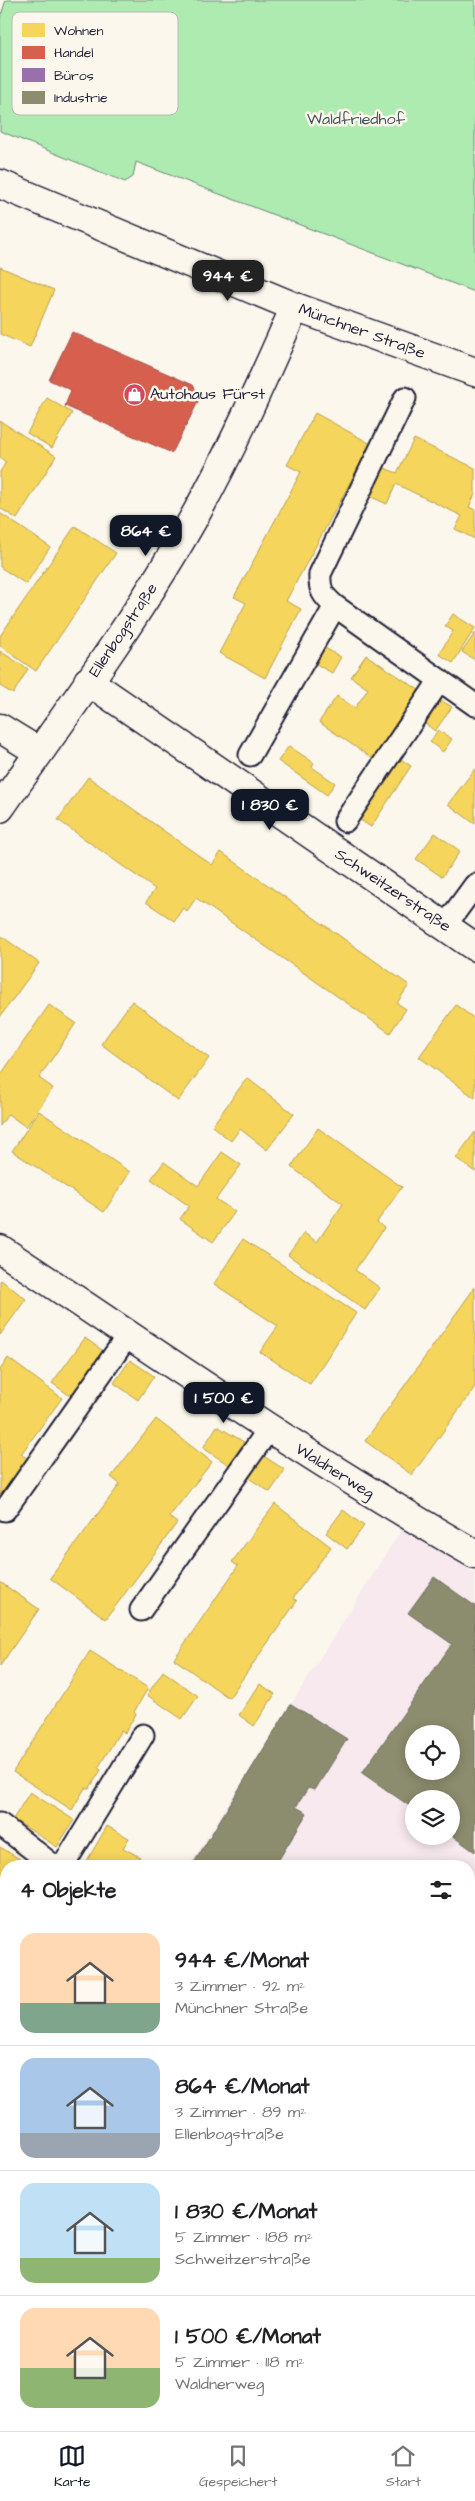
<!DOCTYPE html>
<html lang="de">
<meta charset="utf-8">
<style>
body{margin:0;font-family:"Architects Daughter",sans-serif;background:#f6f6f6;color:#202124;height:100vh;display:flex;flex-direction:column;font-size:19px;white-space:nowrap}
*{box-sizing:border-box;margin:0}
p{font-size:16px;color:#757577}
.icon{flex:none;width:28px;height:28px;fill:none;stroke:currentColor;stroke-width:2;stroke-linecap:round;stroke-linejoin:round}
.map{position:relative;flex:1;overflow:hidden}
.panel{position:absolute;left:0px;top:1860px;width:475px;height:571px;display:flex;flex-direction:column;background:#fff;border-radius:20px 20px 0 0;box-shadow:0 2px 12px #0003}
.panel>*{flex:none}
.buttons{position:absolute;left:405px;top:1725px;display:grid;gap:10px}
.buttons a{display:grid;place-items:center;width:55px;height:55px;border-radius:50%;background:#fff;box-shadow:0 2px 12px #0003;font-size:25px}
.price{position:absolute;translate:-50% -42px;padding:0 11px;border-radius:10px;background:#111827;color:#fff;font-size:16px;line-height:32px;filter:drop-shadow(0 1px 2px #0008)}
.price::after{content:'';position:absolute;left:50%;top:30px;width:15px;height:11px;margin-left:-8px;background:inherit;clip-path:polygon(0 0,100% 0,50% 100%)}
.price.active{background:#222;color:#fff}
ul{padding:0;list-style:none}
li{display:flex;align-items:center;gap:15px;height:125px;padding:0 20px}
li+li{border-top:1px solid #e0e0e0}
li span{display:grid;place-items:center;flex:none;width:140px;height:100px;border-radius:15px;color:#555}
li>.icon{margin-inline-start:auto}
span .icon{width:60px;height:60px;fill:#fffc;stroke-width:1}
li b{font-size:21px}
h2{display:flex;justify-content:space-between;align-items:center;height:60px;padding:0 20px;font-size:21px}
.menu{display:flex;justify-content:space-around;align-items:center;height:70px;border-top:1px solid #e0e0e0;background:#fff;font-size:14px;color:#757577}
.menu a{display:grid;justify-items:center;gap:2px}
.menu .active{color:#111827}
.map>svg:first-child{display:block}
.built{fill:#f7e9ee;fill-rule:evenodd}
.green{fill:#aeebb1;stroke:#688676}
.homes{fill:#f6d55c;stroke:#b69f52}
.shops{fill:#d6604d;stroke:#a04d48}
.offices{fill:#9970ab;stroke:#755989}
.industry{fill:#8c8c6e;stroke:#6c6c5f;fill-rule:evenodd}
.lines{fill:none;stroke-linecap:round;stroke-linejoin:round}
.service-casing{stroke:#22223b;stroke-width:25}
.minor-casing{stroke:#22223b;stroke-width:31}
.tertiary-casing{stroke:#22223b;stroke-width:31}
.service{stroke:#fbf7ec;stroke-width:21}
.minor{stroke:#fbf7ec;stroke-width:28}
.tertiary{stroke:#fbf7ec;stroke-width:28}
.labels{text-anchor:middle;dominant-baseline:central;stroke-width:5;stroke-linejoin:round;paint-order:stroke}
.park-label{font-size:16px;fill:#455458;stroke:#fbf7ec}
.street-label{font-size:16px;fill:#22223b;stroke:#fbf7ec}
.poi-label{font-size:16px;fill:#22223b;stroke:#fbf7ec;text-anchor:start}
.key{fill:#fbf7ec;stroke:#bab7b7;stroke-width:1}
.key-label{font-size:14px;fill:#22223b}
</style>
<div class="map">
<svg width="475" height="2431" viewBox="0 0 475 2431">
<rect width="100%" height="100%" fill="#fbf7ec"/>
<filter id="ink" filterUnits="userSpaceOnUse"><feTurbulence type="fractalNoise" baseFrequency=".02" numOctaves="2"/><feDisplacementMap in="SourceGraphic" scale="10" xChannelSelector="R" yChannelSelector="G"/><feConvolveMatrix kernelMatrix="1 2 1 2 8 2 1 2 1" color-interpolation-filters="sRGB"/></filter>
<g filter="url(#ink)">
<path class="built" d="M 403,1527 L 475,1573 L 475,2431 L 299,2431 L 289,2425 L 469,2425 L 469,1866 L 189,1866 ZM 414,1734 L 451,1734 L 451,1771 L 414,1771 ZM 414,1799 L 451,1799 L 451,1836 L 414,1836 Z
M 6,2180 L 6,2267 L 0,2264 L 0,2193 Z"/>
<path class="green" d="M 6,0 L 475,0 L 475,292 L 136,162 L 133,177 L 125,182 L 0,131 L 0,18 Z"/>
<path class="homes" d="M 0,267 L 54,290 L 30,347 L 0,334 Z
M 47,398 L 72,413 L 52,448 L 27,433 Z
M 315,413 L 371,444 L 286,601 L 301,609 L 265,678 L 219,653 L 246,603 L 234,597 L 301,472 L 287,465 Z
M 0,421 L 56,456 L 17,519 L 0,508 L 0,472 L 6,462 L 0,458 Z
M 414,439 L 475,468 L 475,494 L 469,507 L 475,510 L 475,539 L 455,529 L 462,516 L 396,484 L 387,504 L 369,496 L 382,467 L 397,473 Z
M 0,513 L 50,547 L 26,584 L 0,567 Z
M 75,526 L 116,553 L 36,671 L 0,646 L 0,636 Z
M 453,614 L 475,628 L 453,663 L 439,654 L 453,631 L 445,626 Z
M 475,633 L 475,660 L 462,652 Z
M 325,648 L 341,657 L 332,673 L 316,664 Z
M 0,651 L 28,669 L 13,694 L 0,686 Z
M 366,655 L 422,692 L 376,761 L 319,722 L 337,696 L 355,708 L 368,689 L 351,677 Z
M 439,699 L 452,707 L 435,731 L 423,722 Z
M 438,730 L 452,739 L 443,752 L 430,742 Z
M 289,746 L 314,763 L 312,767 L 335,783 L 327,795 L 278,761 Z
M 398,757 L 411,766 L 371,827 L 357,818 Z
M 475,769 L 475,824 L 448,804 Z
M 88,777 L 212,865 L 221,852 L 409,985 L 397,1003 L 406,1009 L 390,1033 L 196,898 L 187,911 L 183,908 L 174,921 L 146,902 L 155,889 L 58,820 Z
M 435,833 L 460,851 L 442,877 L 416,859 Z
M 0,935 L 39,963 L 0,1017 Z
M 132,1001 L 209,1058 L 178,1101 L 101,1044 Z
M 49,1005 L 76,1023 L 39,1078 L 53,1088 L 26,1127 L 8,1114 L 0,1126 L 0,1076 Z
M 456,1005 L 475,1019 L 475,1098 L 419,1057 Z
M 247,1078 L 294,1114 L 267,1150 L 240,1129 L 231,1141 L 212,1126 Z
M 39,1111 L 130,1172 L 104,1212 L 12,1151 Z
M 318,1128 L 402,1187 L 377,1222 L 384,1228 L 355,1270 L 380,1288 L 365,1310 L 288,1255 L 304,1233 L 317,1242 L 343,1204 L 291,1167 Z
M 475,1132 L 475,1172 L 456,1158 Z
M 222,1152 L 241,1165 L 216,1199 L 235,1212 L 213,1242 L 180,1219 L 189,1206 L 151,1179 L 164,1162 L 198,1186 Z
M 243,1239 L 356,1313 L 310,1384 L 260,1352 L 278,1326 L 214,1284 Z
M 1,1280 L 26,1299 L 0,1335 L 0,1281 Z
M 475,1287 L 475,1387 L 412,1475 L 365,1441 Z
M 85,1338 L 106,1353 L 73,1398 L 52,1383 Z
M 8,1358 L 62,1398 L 21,1454 L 28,1459 L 0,1497 L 0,1370 Z
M 130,1360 L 154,1376 L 138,1400 L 114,1383 Z
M 156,1419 L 212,1462 L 169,1517 L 177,1523 L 106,1619 L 50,1578 L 120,1484 L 111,1477 Z
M 217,1426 L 244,1442 L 229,1465 L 203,1448 Z
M 262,1455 L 285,1470 L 270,1492 L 247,1477 Z
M 275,1504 L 331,1547 L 293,1598 L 297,1601 L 229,1698 L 174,1659 L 238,1566 L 232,1562 Z
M 343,1510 L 364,1526 L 347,1549 L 326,1533 Z
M 0,1582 L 39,1609 L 0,1666 Z
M 90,1651 L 148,1688 L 134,1712 L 136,1714 L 125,1733 L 121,1730 L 98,1768 L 101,1770 L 89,1789 L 85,1788 L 72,1810 L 13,1772 Z
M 163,1671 L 198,1696 L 182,1719 L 147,1695 Z
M 260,1684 L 275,1694 L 254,1726 L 239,1715 Z
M 30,1792 L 74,1820 L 57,1847 L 13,1819 Z
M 107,1826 L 129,1838 L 123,1848 L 140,1857 L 134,1866 L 84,1866 Z
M 0,1847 L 23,1861 L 20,1866 L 6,1866 L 6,1912 L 0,1925 Z
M 88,2425 L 134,2425 L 130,2431 L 98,2431 Z
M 251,2425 L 279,2425 L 288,2431 L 247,2431 Z
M 210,2426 L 218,2431 L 207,2431 Z"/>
<path class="shops" d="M 72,332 L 193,385 L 200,398 L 172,453 L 65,406 L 71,390 L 49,380 Z"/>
<path class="offices" d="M 469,2097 L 475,2099 L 475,2181 L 469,2178 Z"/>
<path class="industry" d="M 434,1577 L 475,1606 L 475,1852 L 451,1835 L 451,1799 L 414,1799 L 414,1809 L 362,1773 L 452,1644 L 408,1613 ZM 414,1734 L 451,1734 L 451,1771 L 414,1771 Z
M 291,1704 L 347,1739 L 315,1790 L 308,1788 L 296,1807 L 307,1813 L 275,1866 L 192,1866 Z
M 6,2339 L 6,2425 L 21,2425 L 17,2431 L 12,2431 L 0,2423 L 0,2349 Z
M 469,2368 L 475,2371 L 475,2431 L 332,2431 L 335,2425 L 469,2425 Z"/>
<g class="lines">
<defs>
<path id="service" d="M 405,398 L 320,574 C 319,590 323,596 335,606 L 475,705
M 250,755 L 335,606
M 345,821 L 440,680
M 445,926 L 475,885
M 5,1510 L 129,1334
M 141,1610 L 269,1429
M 0,1824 L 54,1866
M 63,1866 L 143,1735
M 0,1970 L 6,1959"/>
<path id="minor" d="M 88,681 L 475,947
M 0,728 L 39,752
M 0,808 C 68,711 140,615 197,512 C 234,446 264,376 295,307
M 0,1249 C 157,1353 311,1461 475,1554"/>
<path id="tertiary" d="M 0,184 L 295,307 L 475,372
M 0,2046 L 6,2049
M 469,2267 L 475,2270"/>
</defs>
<use href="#service" class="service-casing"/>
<use href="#minor" class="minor-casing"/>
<use href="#tertiary" class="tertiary-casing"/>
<use href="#service" class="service"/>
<use href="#minor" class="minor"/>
<use href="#tertiary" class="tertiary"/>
</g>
</g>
<defs>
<symbol id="shop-disc" viewBox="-11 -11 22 22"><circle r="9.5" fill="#d1495b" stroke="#fbf7ec"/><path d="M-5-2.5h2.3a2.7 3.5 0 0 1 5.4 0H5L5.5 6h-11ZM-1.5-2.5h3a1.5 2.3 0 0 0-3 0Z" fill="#fff"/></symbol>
</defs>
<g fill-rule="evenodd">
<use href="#shop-disc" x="122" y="382" width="25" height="25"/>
</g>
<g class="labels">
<g class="park-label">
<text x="356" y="119">Waldfriedhof</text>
</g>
<g class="street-label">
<text transform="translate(362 331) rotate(20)">Münchner Straße</text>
<text transform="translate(123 630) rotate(-56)">Ellenbogstraße</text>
<text transform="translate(393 890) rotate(34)">Schweitzerstraße</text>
<text transform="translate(335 1471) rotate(32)">Waldnerweg</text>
</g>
<g class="poi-label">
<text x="150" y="394">Autohaus Fürst</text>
</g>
</g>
<rect x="12" y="12" width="166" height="103" rx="8" class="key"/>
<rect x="22" y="23" width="23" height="14" fill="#f6d55c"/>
<rect x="22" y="46" width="23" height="13" fill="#d6604d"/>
<rect x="22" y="68" width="23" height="14" fill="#9970ab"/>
<rect x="22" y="91" width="23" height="13" fill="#8c8c6e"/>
<g class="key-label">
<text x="54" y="35">Wohnen</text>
<text x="54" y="57">Handel</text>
<text x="54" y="80">Büros</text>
<text x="54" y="102">Industrie</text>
</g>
</svg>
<div class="buttons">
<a><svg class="icon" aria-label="locate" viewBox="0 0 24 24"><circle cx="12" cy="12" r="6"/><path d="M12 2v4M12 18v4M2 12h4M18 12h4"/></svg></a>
<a><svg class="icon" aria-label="layers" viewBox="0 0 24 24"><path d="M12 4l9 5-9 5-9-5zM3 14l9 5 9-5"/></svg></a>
</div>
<b class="price active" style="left:228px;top:302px">944 €</b>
<b class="price" style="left:146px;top:557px">864 €</b>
<b class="price" style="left:270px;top:831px">1 830 €</b>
<b class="price" style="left:224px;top:1424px">1 500 €</b>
<section class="panel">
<h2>4 Objekte<svg class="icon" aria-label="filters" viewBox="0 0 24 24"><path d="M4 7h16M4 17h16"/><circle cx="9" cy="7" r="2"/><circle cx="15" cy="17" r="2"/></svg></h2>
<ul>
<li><span style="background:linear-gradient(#ffd9b3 70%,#7fa58c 0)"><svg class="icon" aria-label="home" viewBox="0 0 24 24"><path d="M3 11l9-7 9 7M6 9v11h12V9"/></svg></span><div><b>944 €/Monat</b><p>3 Zimmer · 92 m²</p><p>Münchner Straße</p></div></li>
<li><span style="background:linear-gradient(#a9c7e8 75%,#9aa5b1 0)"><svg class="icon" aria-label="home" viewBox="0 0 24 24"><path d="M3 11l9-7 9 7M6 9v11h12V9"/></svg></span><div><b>864 €/Monat</b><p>3 Zimmer · 89 m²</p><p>Ellenbogstraße</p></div></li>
<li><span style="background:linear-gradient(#bfe0f5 75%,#8fb573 0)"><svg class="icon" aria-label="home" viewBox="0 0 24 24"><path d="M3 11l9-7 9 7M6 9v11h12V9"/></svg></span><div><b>1 830 €/Monat</b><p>5 Zimmer · 188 m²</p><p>Schweitzerstraße</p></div></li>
<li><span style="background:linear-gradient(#ffd9b3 60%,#8fb573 0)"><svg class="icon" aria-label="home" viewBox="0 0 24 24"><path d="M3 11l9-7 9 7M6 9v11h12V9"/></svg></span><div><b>1 500 €/Monat</b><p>5 Zimmer · 118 m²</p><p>Waldnerweg</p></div></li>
</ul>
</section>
</div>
<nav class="menu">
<a class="active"><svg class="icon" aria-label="map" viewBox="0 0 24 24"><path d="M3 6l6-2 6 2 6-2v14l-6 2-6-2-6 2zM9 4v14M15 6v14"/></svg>Karte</a>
<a><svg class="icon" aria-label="saved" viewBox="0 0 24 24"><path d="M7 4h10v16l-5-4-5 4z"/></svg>Gespeichert</a>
<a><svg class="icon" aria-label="home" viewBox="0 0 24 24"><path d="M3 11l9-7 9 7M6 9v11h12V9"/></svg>Start</a>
</nav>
